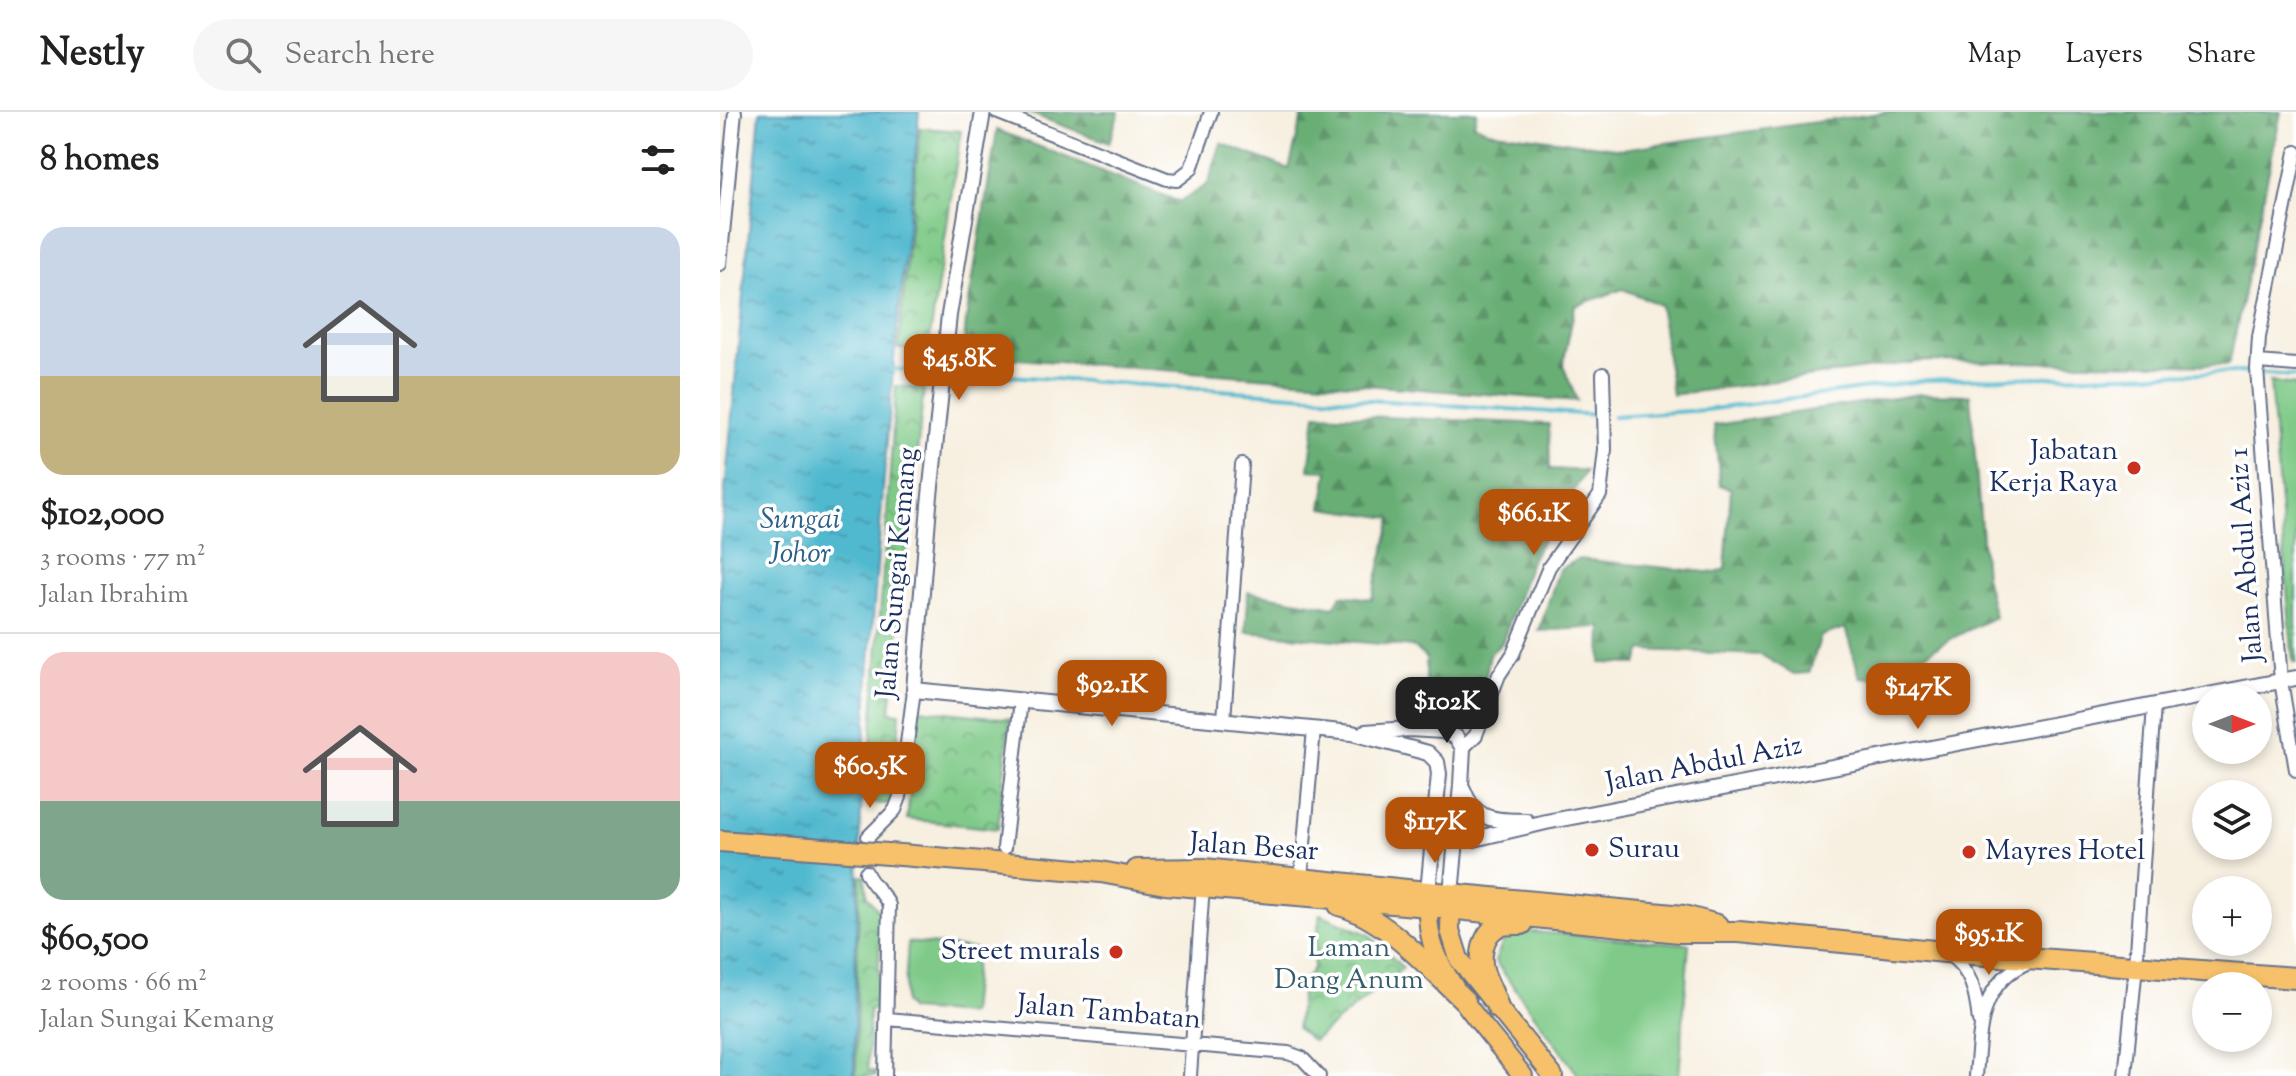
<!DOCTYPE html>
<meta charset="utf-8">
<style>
body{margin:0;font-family:"Sorts Mill Goudy",serif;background:#f6f6f6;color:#222;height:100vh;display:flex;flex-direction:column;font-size:30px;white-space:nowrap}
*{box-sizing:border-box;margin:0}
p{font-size:26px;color:#767676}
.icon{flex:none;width:44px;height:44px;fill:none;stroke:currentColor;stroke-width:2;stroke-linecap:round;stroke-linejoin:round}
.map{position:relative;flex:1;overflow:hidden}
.panel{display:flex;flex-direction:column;background:#fff;width:720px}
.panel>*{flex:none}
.needle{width:52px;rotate:90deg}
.fabs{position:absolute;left:1472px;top:572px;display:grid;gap:16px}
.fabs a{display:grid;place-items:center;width:80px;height:80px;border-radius:50%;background:#fff;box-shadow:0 4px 12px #0003;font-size:40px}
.price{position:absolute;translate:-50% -68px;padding:0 18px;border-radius:16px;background:#b45309;color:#fff;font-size:26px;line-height:52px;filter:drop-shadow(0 2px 4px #0008)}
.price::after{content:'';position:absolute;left:50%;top:48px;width:24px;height:18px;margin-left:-12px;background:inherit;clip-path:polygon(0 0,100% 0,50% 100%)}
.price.active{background:#222;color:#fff}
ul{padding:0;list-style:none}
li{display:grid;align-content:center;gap:16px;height:424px;padding:0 40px}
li+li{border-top:2px solid #e0e0e0}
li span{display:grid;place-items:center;height:248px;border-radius:24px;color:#555}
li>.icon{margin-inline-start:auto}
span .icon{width:144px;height:144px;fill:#fffc;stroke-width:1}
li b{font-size:34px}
h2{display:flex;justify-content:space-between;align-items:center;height:96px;padding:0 40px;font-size:34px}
header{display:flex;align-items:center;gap:48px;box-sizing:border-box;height:112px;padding:0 40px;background:#fff;border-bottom:2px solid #e0e0e0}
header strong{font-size:38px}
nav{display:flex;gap:44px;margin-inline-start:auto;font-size:28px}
.search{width:560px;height:72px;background:#f6f6f6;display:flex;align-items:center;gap:20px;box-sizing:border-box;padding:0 28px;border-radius:44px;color:#767676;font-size:30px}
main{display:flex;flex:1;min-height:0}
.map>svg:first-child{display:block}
.grass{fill:#7fca88;stroke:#4d7c73;stroke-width:2}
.forest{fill:url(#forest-firs);stroke:#416e69;stroke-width:2}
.park{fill:url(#park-crowns);stroke:#4d7c73;stroke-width:2}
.water{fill:url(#water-ripples);stroke:#367496;stroke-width:2}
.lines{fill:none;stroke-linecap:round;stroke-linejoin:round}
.stream{stroke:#51b9cf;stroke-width:4}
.minor-casing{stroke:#68728b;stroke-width:16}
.tertiary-casing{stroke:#68728b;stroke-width:18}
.primary-casing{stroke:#68728b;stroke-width:22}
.trunk-casing{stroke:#68728b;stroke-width:24}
.minor{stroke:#fff;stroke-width:12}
.tertiary{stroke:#fff;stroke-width:14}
.primary{stroke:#f6c16b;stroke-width:18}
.trunk{stroke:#f6c16b;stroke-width:20}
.trunk-bridge-casing{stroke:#68728b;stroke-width:24;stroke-linecap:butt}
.trunk-bridge{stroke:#f6c16b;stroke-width:20}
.poi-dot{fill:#c8321e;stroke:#fff;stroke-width:3}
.labels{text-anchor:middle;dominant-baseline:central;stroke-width:7;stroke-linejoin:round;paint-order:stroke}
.poi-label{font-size:28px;fill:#1b2f5e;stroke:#fff;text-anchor:end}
.street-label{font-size:28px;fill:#1b2f5e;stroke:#fff}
.park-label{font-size:28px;fill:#395e6b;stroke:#fff}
.water-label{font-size:30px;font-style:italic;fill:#2e5f86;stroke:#fff}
</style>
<header>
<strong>Nestly</strong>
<div class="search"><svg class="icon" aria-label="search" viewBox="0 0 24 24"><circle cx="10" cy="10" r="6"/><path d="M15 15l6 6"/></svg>Search here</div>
<nav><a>Map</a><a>Layers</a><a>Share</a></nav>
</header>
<main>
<section class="panel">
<h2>8 homes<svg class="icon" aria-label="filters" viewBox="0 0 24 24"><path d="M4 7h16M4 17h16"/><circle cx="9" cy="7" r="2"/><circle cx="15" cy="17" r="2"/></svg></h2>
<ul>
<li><span style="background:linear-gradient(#c9d6e8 60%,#c2b280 0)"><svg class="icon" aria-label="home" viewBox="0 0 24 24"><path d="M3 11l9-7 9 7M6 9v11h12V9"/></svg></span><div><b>$102,000</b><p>3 rooms · 77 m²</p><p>Jalan Ibrahim</p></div></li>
<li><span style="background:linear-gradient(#f6c9c9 60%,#7fa58c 0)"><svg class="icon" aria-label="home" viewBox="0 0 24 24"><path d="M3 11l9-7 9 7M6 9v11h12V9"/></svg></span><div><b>$60,500</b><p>2 rooms · 66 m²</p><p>Jalan Sungai Kemang</p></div></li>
</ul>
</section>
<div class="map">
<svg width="1576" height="964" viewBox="0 0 1576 964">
<defs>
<pattern id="forest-firs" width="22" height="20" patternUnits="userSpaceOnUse" patternTransform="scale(2)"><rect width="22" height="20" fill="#67ae74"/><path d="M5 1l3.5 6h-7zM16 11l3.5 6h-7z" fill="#548e62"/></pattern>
<pattern id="park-crowns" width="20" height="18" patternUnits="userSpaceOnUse" patternTransform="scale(2)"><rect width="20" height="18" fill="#7fca88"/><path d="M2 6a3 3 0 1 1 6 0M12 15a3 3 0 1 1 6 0" fill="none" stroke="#67a472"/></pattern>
<pattern id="water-ripples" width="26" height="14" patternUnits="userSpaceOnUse" patternTransform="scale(2)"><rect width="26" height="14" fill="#51b9cf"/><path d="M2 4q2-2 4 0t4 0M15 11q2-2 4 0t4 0" fill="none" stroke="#4297ab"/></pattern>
</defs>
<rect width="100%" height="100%" fill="#fff"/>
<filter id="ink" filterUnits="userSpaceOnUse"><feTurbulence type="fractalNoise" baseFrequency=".0125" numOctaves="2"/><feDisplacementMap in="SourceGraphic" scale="16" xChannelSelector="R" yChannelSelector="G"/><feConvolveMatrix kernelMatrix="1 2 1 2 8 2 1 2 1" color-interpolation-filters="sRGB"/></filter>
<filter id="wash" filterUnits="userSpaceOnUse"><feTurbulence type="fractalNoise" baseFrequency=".006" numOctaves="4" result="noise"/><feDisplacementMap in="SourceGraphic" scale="32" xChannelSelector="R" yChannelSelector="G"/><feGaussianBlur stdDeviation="1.8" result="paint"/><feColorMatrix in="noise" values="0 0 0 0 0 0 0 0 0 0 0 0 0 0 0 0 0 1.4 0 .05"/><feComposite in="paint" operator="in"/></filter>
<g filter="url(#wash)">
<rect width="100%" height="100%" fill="#f7efdf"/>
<path class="grass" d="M 1550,270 L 1576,273 L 1576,550 L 1573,550 Z
M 788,818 L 969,832 L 959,964 L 859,964 L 775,849 Z
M 188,830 L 256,837 L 250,902 L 190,898 L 184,891 Z"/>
<path class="forest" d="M 306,0 L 399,0 L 389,31 Z
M 583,0 L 757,0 L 754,12 L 768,19 L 902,37 L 1168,0 L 1561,0 L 1509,253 L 1205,249 L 952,283 L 940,193 L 903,177 L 855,194 L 843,253 L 857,289 L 243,243 L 246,208 L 277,18 L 460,90 L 488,72 L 501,31 L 569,57 Z
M 1199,282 L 1250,283 L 1265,464 L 1275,505 C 1239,523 1203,537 1177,569 L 1140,565 L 1125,516 L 1101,524 L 1089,561 L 1074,562 L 1041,543 L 922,538 L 917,552 L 881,551 L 882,515 L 819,519 L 839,457 L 859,447 L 996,461 L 1005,457 L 1011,377 L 1000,373 L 994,313 Z
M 596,302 L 829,312 L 830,357 L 866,359 L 812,446 L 782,531 L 770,542 L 763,579 L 706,570 L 706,546 L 694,535 L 526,520 L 528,480 L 614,495 L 621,483 L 652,487 L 672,406 L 602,396 L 608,359 L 589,358 Z"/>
<path class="park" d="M 200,16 L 241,19 L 208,239 L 178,237 Z
M 176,274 L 204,276 L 170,600 L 180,601 L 174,685 L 168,692 L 147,691 Z
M 199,597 L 290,607 L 278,717 L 187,707 Z
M 140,764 L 145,764 L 147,784 L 161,802 L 157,897 L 149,898 L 148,958 L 156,960 L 156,964 L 136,964 L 137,852 Z
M 600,802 L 648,822 L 683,856 L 593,929 L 577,916 L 582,873 L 593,856 Z"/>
<path class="water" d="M 40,0 L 199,0 C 192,86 181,172 173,259 C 153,493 134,728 134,964 L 0,964 L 0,432 Z"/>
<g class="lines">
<path class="stream" d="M 170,257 L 208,259
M 243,261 L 876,303
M 894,304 L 985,298 L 1208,268 L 1518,260 L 1576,264"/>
</g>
</g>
<g filter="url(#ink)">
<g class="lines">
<defs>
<path id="minor" d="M 276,0 L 447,67 L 457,68 L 471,57 L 491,0
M 1576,40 L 1539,225 L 1537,257 L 1561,569 L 1576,658
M 0,152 L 15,0
M 1538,250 L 1576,253
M 504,608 L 522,353
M 743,636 L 756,623 L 779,563 L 793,542 L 829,455 L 880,383 L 885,338 L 883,262
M 148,725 L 175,698 L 180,685 L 194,578
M 284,736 L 301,588
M 146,760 C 151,773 163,780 169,793 L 165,964
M 581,766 L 594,617
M 1228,842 C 1252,858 1256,882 1259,909
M 167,907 L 568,941 L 582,946 L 599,964
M 470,964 L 483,772
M 1256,964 C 1260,918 1259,870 1309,850
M 1405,964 L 1416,854 L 1434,593"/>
<path id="tertiary" d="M 263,0 L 229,203 L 209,393 L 194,578 L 632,621 L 708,641 L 717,650 L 719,662 L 708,780
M 645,620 L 689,617 L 723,619 L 736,625 L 743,636 L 741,673 L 731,782
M 743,677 C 755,710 774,708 806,709
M 713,725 L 754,727 L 826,710 L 1576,566"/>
<path id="primary" d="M 708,780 C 708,797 707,813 712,830 C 724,874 775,927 803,964
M 731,785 L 730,818 L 739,847 L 833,964"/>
<path id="trunk" d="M 181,743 L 381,760 L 445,772 L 708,794 L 959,820 L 1019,820 L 1225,840 L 1576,866
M 417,758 L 484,757 L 687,778 L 964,804 L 997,813
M 619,793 C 667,806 709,856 745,889
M 778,896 C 775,884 768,873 764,861 C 759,846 762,823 777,815 C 784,811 794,812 802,812"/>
</defs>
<use href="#minor" class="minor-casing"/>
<use href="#tertiary" class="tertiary-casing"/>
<use href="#primary" class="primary-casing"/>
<use href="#trunk" class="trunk-casing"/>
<use href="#minor" class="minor"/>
<use href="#tertiary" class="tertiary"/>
<use href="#primary" class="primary"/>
<use href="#trunk" class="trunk"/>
<defs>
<path id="trunk-bridge" d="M 0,729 L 181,743"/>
</defs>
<use href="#trunk-bridge" class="trunk-bridge-casing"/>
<use href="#trunk-bridge" class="trunk-bridge"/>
</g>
</g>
<g class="poi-dot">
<circle cx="1414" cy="356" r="8"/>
<circle cx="872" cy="738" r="8"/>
<circle cx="1249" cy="740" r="8"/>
<circle cx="396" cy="840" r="8"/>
</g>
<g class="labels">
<g class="poi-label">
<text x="1398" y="340">Jabatan<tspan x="1398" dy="32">Kerja Raya</tspan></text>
<text x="888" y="738" text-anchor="start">Surau</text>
<text x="1265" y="740" text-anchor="start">Mayres Hotel</text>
<text x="380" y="840">Street murals</text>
</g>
<g class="street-label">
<text transform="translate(1527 443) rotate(-94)">Jalan Abdul Aziz 1</text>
<text transform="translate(178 461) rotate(-85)">Jalan Sungai Kemang</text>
<text transform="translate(984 653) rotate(-11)">Jalan Abdul Aziz</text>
<text transform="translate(534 736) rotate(4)">Jalan Besar</text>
<text transform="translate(389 901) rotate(5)">Jalan Tambatan</text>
</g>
<g class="park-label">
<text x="629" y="837">Laman<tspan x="629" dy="32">Dang Anum</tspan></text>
</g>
<g class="water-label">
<text x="80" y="408">Sungai<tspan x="80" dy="34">Johor</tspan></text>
</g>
</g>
</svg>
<div class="fabs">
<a><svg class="needle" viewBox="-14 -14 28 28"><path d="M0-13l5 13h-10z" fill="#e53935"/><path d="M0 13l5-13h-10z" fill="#767676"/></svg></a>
<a><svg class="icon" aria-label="layers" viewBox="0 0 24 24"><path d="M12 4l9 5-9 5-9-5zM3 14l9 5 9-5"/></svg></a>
<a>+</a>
<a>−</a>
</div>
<b class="price" style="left:239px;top:290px">$45.8K</b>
<b class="price" style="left:814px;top:445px">$66.1K</b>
<b class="price" style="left:392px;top:616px">$92.1K</b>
<b class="price" style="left:1198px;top:619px">$147K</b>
<b class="price active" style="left:727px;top:633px">$102K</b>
<b class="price" style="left:150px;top:698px">$60.5K</b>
<b class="price" style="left:715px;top:753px">$117K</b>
<b class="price" style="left:1269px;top:865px">$95.1K</b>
</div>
</main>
